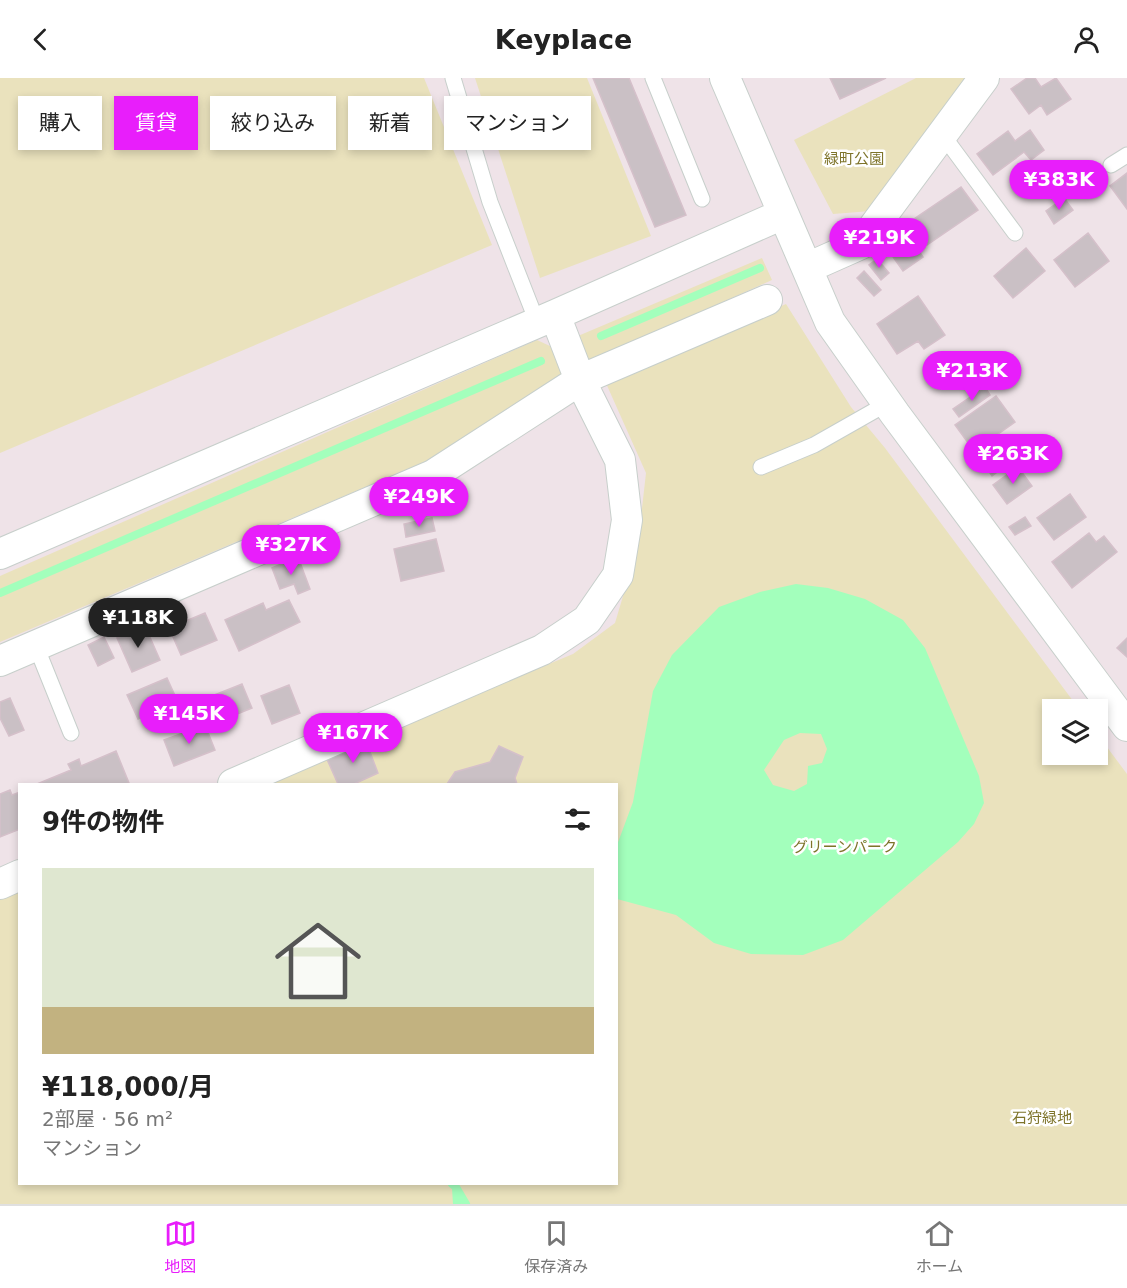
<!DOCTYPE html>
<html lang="ja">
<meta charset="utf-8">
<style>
body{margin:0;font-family:"DejaVu Sans","Noto Sans JP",sans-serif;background:#f2f2f2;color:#222;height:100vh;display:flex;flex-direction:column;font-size:22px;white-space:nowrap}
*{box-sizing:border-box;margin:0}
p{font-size:20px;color:#767676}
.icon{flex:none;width:33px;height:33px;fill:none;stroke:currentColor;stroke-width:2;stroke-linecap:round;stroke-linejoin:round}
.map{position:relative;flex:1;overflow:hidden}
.sheet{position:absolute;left:18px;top:705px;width:600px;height:402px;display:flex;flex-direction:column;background:#fff;border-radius:0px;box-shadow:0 3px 9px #0003}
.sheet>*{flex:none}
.hud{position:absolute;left:18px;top:18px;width:600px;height:54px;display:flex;gap:12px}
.controls{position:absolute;left:1042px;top:621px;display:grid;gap:12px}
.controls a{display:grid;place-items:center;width:66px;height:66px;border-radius:0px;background:#fff;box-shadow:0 3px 9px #0003;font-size:30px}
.price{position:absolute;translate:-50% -51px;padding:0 14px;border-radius:21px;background:#e81efb;color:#fff;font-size:20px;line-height:39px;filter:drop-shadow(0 2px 3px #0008)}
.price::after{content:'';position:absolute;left:50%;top:36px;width:18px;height:14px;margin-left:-9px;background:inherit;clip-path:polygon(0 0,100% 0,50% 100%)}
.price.selected{background:#222;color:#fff}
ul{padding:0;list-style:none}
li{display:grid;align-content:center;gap:12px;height:318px;padding:0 24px}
li span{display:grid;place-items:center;height:186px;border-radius:0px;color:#555}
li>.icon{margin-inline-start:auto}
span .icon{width:108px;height:108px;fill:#fffc;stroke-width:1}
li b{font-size:26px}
h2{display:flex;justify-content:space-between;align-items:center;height:72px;padding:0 24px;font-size:26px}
.tag{padding:0 21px;border-radius:0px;background:#fff;box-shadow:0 3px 9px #0003;font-size:21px;line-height:54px}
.tag.selected{background:#e81efb;color:#fff}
header{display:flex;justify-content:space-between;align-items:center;height:78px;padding:0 24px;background:#fff;font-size:27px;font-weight:800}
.tabs{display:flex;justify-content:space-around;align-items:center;height:84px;border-top:2px solid #e0e0e0;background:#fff;font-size:16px;color:#767676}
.tabs a{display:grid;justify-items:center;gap:3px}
.tabs .selected{color:#e81efb}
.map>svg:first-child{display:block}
.green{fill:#eae2bd}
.water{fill:#a3ffbc;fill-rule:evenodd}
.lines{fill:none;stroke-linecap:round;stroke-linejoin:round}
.stream{stroke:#a3ffbc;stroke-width:8}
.building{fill:#cac0c5;stroke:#d5c0ca;stroke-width:1.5}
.service-casing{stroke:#c7cfcb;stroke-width:17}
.minor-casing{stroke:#c7cfcb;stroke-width:32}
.service{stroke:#fff;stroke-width:15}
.minor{stroke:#fff;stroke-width:30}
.labels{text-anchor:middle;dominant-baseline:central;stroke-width:5;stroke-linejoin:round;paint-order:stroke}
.park-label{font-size:15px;fill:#7e742a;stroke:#fff}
</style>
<header><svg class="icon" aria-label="back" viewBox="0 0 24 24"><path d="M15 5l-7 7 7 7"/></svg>Keyplace<svg class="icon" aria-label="person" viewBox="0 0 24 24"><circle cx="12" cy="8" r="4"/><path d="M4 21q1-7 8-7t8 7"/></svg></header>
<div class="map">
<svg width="1127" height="1126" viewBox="0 0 1127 1126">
<rect width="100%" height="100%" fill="#efe3e8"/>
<path class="green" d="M 0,0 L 424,0 L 492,167 L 0,375 Z
M 475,0 L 587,0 L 651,158 L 540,200 Z
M 916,0 L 974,0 L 871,133 L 833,136 L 794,62 Z
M 762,180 L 772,202 L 559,298 L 441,377 L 0,564 L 0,498 L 537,262 L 552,269 Z
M 786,226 L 851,329 L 885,370 L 1079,631 L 1053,632 L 1053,676 L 1098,676 L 1098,657 L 1127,696 L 1127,1126 L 0,1126 L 0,815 L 19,806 L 20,1106 L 616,1106 L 616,706 L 259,706 L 573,576 L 615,545 L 629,498 L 640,448 L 646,395 L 605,303 Z"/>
<path class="water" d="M 796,506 L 828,510 L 865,521 L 903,542 L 925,570 L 979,698 L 984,725 L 974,746 L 958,764 L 843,862 L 803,877 L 751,876 L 714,865 L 676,837 L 617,821 L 617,767 L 633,724 L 653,613 L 672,577 L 719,529 L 760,514 ZM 800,655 L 821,656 L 827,671 L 822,685 L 808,688 L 807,706 L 794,713 L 773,707 L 764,692 L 784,662 Z"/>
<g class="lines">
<path class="stream" d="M 601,258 L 760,190
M 0,515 L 541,283
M 452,1106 L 456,1109 L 466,1126
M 456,1110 L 457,1126"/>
</g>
<path class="building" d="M 593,0 L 629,0 L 686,137 L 655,149 Z
M 830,0 L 886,0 L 840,21 Z
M 1027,0 L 1035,0 L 1041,9 L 1056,0 L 1071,21 L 1047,37 L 1041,27 L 1029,36 L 1011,11 Z
M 1030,52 L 1044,72 L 1031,82 L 1024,74 L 993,97 L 977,76 L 1008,53 L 1015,63 Z
M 1127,95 L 1127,131 L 1110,108 Z
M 1094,96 L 1105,110 L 1095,117 L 1084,103 Z
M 961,109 L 978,132 L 927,167 L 911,143 Z
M 1064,120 L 1073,132 L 1054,146 L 1046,133 Z
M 907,155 L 923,179 L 903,193 L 886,169 Z
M 1088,155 L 1109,183 L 1075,209 L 1054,182 Z
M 1026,170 L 1045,193 L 1013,220 L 994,198 Z
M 877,181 L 889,195 L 881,202 L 869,187 Z
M 864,193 L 881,212 L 874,218 L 857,200 Z
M 918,218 L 945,257 L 924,271 L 918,263 L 897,276 L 877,246 Z
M 985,309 L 990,317 L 959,339 L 953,331 Z
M 996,318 L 1015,344 L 974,373 L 955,347 Z
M 1003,377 L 1009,385 L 992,398 L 986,389 Z
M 1018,389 L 1032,408 L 1007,426 L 993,407 Z
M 1070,416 L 1086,439 L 1054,462 L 1037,440 Z
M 1025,439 L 1031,448 L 1015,457 L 1009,449 Z
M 432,440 L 435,453 L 406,459 L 404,446 Z
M 1089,455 L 1096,464 L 1104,458 L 1117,474 L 1072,510 L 1052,484 Z
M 436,461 L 444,493 L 401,503 L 394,471 Z
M 298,479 L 310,511 L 298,516 L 294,506 L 280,511 L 272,490 Z
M 289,522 L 300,544 L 239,573 L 225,542 L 263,525 L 266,532 Z
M 205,535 L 217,562 L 181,577 L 169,550 Z
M 145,548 L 160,582 L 132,594 L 117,560 Z
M 104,559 L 114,580 L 98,588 L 88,567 Z
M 1127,560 L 1127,579 L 1117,570 Z
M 167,600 L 178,624 L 138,641 L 127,617 Z
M 242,606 L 252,630 L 222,642 L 212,618 Z
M 289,607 L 300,635 L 272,646 L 261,618 Z
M 10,620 L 24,652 L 9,658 L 0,640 L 0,624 Z
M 205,647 L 215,672 L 174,688 L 164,662 Z
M 365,661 L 378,695 L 354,706 L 338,706 L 326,679 Z
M 499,668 L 523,679 L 515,700 L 517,706 L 447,706 L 455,694 L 490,684 Z
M 116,673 L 129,705 L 125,706 L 37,706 L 71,692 L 68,686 L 79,681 L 81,688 Z
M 10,712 L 12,717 L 20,714 L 20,751 L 0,759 L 0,716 Z"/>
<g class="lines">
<defs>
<path id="service" d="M 453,0 L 490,124 L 537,244
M 653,0 L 702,121
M 942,56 L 1015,155
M 1111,87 L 1127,77
M 761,389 L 814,367 L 888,325
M 36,568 L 71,655"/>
<path id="minor" d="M 725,0 L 830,244 L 895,336 L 1127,648
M 807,190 L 861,166 L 984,0
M 0,476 L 555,237 L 783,136
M 0,583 L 433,397 L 580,302 L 767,222
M 233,706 L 542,572 L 587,542 L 618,497 L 627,442 L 620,382 L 580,302 L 555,237
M 0,806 L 20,797"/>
</defs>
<use href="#service" class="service-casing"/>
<use href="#minor" class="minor-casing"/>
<use href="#service" class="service"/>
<use href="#minor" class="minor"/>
</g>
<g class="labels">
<g class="park-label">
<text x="854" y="81">緑町公園</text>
<text x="845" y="769">グリーンパーク</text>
<text x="1042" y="1040">石狩緑地</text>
</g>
</g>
</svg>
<div class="controls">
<a><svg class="icon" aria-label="layers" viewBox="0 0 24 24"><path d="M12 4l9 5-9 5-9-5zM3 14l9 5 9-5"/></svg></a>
</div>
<b class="price" style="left:1059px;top:133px">¥383K</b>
<b class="price" style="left:879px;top:191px">¥219K</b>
<b class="price" style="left:972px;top:324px">¥213K</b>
<b class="price" style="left:1013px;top:407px">¥263K</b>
<b class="price" style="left:419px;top:450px">¥249K</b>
<b class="price" style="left:291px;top:498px">¥327K</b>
<b class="price selected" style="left:138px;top:571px">¥118K</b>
<b class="price" style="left:189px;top:667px">¥145K</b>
<b class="price" style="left:353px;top:686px">¥167K</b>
<div class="hud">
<a class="tag">購入</a>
<a class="tag selected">賃貸</a>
<a class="tag">絞り込み</a>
<a class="tag">新着</a>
<a class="tag">マンション</a>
</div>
<section class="sheet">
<h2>9件の物件<svg class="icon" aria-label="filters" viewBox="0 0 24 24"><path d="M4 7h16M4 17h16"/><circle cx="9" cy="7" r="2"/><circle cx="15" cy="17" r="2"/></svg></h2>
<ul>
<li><span style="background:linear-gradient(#dfe7d0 75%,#c2b280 0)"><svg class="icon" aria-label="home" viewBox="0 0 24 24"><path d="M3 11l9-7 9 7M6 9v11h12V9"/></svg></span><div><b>¥118,000/月</b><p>2部屋 · 56 m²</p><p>マンション</p></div></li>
</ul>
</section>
</div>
<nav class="tabs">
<a class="selected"><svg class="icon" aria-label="map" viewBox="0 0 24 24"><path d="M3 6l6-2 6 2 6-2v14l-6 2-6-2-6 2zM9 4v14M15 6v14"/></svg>地図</a>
<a><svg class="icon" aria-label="saved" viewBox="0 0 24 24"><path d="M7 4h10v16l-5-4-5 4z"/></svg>保存済み</a>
<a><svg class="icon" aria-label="home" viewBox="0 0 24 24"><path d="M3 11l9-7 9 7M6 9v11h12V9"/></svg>ホーム</a>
</nav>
